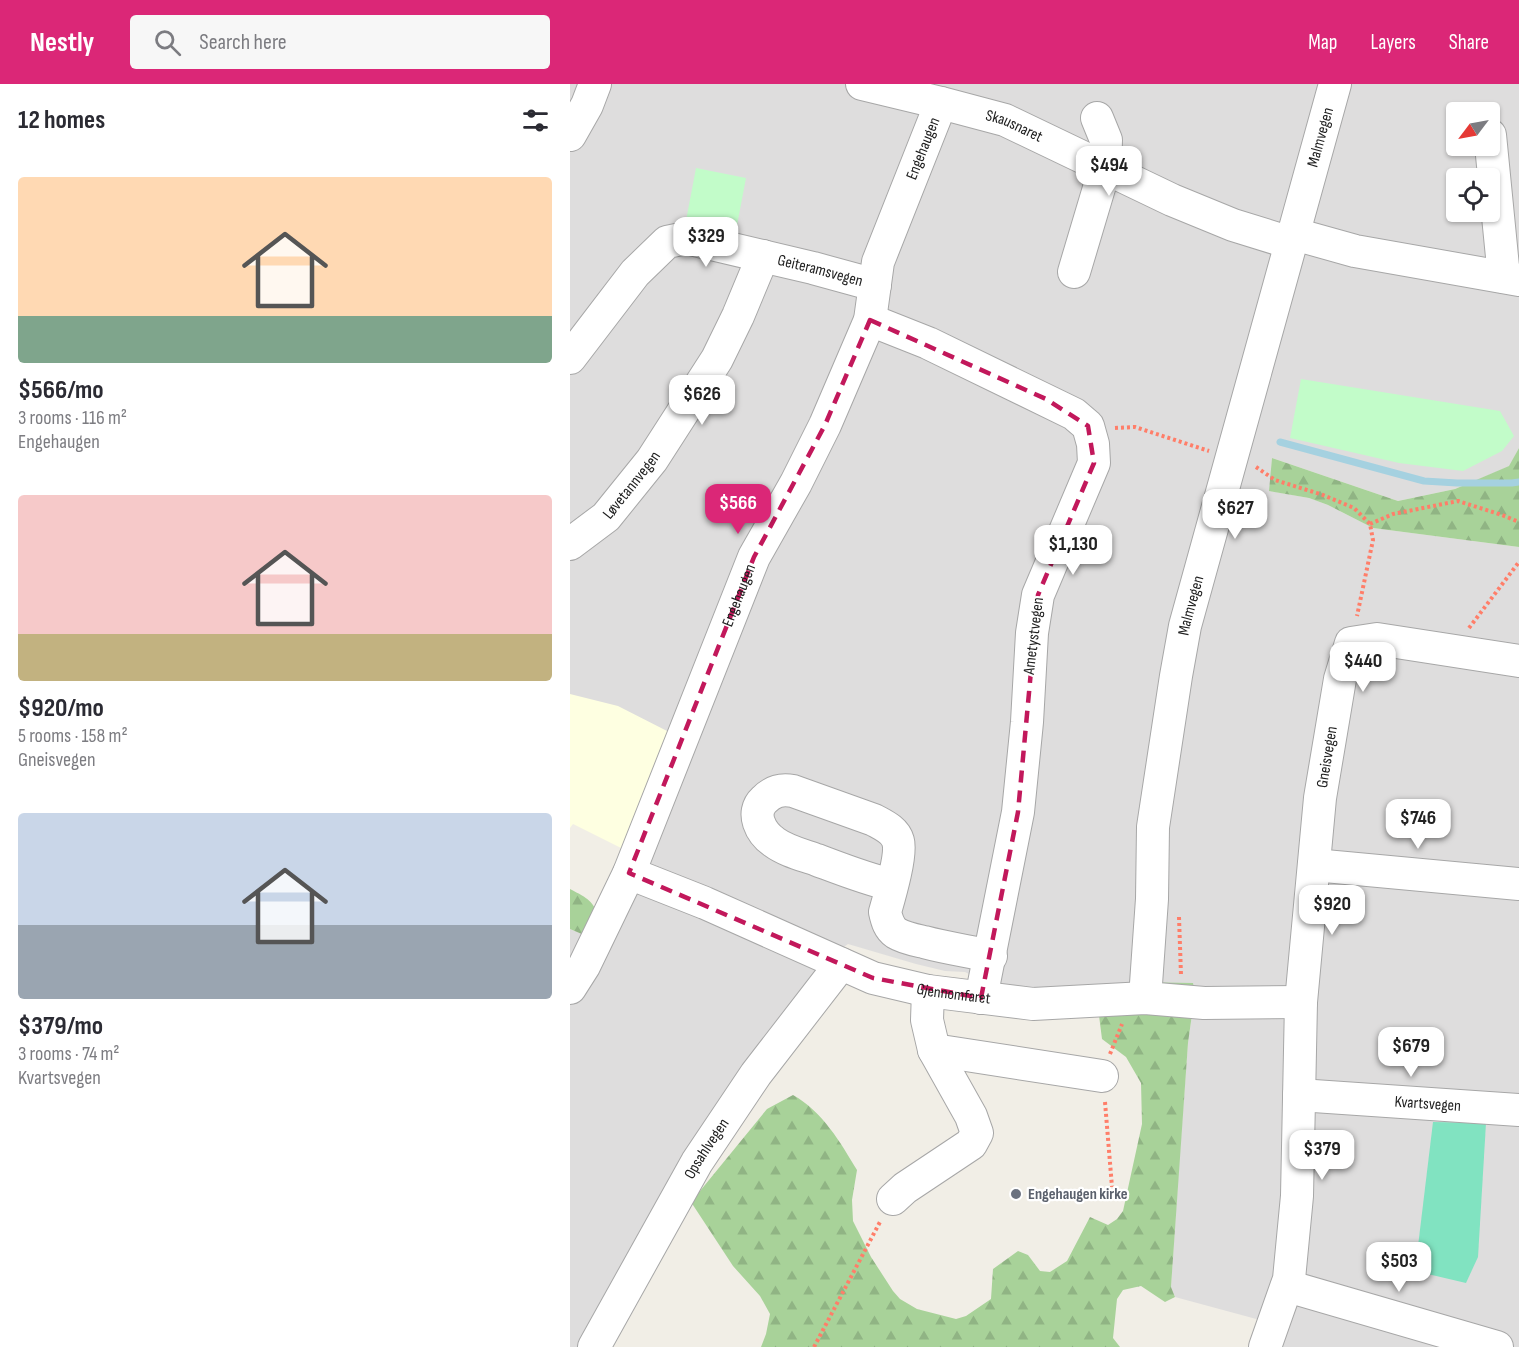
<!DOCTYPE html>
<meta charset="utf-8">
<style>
body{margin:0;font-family:"Sofia Sans Condensed",sans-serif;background:#f7f7f7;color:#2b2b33;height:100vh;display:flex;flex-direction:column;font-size:22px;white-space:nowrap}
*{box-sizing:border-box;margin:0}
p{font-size:20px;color:#7c7c81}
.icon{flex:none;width:33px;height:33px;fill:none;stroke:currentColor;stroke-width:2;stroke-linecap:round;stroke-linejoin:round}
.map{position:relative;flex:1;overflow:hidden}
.sheet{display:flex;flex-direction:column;background:#fff;width:570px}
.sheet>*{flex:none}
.needle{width:39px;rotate:238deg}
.controls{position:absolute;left:876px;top:18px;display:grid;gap:12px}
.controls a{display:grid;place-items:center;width:54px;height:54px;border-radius:6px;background:#fff;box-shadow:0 2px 4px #0004;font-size:30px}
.price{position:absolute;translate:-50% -51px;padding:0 14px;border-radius:12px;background:#fff;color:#222;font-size:20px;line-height:39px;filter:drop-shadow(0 2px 3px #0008)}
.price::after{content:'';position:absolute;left:50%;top:36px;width:18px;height:14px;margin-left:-9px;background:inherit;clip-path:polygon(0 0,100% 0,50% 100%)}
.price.on{background:#db2777;color:#fff}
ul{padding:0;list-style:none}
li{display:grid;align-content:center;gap:12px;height:318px;padding:0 18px}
li span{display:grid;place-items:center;height:186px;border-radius:6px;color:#555}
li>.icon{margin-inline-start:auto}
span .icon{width:108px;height:108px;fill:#fffc;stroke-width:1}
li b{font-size:26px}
h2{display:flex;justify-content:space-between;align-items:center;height:72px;padding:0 18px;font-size:26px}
header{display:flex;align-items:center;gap:36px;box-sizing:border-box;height:84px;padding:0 30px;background:#db2777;color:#fff}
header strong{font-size:28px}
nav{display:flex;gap:33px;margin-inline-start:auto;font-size:21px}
.search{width:420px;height:54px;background:#f7f7f7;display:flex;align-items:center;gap:15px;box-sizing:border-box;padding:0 21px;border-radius:6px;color:#7c7c81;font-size:22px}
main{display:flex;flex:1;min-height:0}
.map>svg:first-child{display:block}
.residential{fill:#dedddd;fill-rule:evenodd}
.education{fill:#feffe1}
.forest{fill:url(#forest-firs)}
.park{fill:#c2fcc9}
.pitch{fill:#81e3c1}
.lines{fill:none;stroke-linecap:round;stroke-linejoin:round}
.stream{stroke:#a5d1e0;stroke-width:7}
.minor-casing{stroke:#a7a7a7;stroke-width:34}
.path{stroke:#ff7e69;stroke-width:4;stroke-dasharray:3 3;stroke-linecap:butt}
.minor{stroke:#fff;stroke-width:32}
.marked{fill:none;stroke:#c2185b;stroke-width:4.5;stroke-dasharray:12 8;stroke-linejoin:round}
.worship-dot{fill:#6b7280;stroke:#fff;stroke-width:2}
.labels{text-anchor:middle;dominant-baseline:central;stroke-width:4.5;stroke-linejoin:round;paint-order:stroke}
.street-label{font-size:16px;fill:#202020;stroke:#fff}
.worship-label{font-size:16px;font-weight:bold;fill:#5b616d;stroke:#fff;text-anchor:start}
</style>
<header>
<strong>Nestly</strong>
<div class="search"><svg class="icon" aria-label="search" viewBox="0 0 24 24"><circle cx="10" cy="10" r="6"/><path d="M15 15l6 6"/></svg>Search here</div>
<nav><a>Map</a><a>Layers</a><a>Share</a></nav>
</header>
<main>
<section class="sheet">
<h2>12 homes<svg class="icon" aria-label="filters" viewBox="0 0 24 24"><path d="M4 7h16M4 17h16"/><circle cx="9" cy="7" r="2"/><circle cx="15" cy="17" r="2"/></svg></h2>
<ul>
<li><span style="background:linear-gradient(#ffd9b3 75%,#7fa58c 0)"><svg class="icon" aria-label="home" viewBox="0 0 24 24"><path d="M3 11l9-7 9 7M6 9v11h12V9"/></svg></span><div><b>$566/mo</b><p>3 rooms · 116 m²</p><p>Engehaugen</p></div></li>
<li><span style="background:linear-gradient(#f6c9c9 75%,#c2b280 0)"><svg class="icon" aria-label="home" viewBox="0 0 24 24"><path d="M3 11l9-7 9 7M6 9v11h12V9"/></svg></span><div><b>$920/mo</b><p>5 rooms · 158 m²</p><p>Gneisvegen</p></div></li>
<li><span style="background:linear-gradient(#c9d6e8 60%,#9aa5b1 0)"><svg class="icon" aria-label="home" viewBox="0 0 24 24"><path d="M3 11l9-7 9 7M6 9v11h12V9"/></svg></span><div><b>$379/mo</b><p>3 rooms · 74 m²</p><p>Kvartsvegen</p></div></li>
</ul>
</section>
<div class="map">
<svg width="949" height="1263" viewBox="0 0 949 1263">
<defs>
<pattern id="forest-firs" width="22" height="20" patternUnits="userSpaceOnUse" patternTransform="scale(1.5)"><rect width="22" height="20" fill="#a8d299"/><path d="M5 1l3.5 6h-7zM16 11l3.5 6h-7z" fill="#90b484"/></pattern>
</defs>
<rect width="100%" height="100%" fill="#f1eee6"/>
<path class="residential" d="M 0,0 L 949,0 L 949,364 L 940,382 L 885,405 L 828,417 L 702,374 L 700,407 L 739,414 L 758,421 L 803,444 L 949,463 L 949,1263 L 710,1263 L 712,1242 L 605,1213 L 601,1203 L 609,1081 L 618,959 L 625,909 L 442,905 L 413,897 L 395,888 L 375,887 L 346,880 L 278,860 L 261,872 L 18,1263 L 0,1263 L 0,845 L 14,851 L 69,777 L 0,611 ZM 886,28 L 920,28 L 920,62 L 886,62 ZM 886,94 L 920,94 L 920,128 L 886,128 Z"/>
<path class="education" d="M 0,610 L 48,622 L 99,648 L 55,766 L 3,740 L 0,744 Z"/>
<path class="forest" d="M 949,364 L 949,463 L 803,444 L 758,421 L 739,414 L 699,407 L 702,374 L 828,417 L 885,405 L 939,382 Z
M 0,805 C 19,815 22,816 31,836 L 14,851 L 0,845 Z
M 563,898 L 623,899 L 625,909 L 618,959 L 601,1203 L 605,1213 L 595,1218 L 571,1202 L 553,1206 L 547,1215 L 543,1254 L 550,1263 L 191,1263 L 196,1250 L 200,1230 L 190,1212 L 163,1182 L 121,1118 L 197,1025 L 223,1011 C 253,1028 270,1058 287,1086 L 282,1116 L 283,1137 L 301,1173 L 323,1207 L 330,1215 L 347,1225 L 386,1235 L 396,1232 L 421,1215 L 423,1185 L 448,1167 L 458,1171 L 470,1187 L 480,1188 L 497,1177 L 520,1133 L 538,1141 L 547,1135 L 553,1127 L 572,1040 L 571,999 L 556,973 L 532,955 L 526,908 Z"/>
<path class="park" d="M 126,84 L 176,94 L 164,157 L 114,147 Z
M 731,295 L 930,327 L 944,352 L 932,367 L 893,387 L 829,379 L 720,354 Z"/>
<path class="pitch" d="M 863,1038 L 916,1039 L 908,1173 L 896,1199 L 845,1187 Z"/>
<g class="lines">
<path class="stream" d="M 710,358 L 854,397 L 887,399 L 942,399 L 949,398"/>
<defs>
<g id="minor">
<path id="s1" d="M 292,0 L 371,19 L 435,36 L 602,116 L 663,141 L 721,159"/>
<path d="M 0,51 L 17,21 L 25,0"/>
<path d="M 920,51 L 934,193"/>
<path d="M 724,150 L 785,167 L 949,196"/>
<path d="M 504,188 L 535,84 L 536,56 L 527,34"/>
<path d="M 300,236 L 358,259 L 504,330 L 518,342 L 523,360 L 524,379 L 468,511 L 462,549 L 457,638 L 448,728 L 411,914"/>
<path id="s2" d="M 0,274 L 65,189 L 97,158 L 116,154 L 243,184 L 305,201"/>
<path id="s3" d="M 0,460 L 36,433 L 82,376 L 147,275 L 168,232 L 193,172"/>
<path d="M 744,781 L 949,800"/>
<path id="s4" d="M 59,789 L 135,819 L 303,894 L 358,907 L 463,920 L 575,914 L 634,919 L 731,918"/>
<path d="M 322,801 C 296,795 271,785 247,776 C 233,771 216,767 204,758 C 191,749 180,729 194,716 C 203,707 211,705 223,707 L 304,736 C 313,741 325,746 328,757 C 332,770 319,814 315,828 C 317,837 319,844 326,849 C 334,854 345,856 354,858 C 376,864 398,867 421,872"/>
<path id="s5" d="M 0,904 L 14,882 L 59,789 L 184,473 L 226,399 L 255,341 L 300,236 L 308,178 L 371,19"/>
<path id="s6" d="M 575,914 L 582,815 L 583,743 L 606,592 L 615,542 L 765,0"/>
<path d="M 364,966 L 532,992"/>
<path id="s7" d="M 729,1011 L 949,1026"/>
<path d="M 323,1115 L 335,1104 L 401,1060 L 407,1049 L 401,1032 L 364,966 L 357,936 L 358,907"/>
<path d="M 717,1202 L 927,1263"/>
<path id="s8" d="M 24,1263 L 127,1078 L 186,990 L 271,880"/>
<path id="s9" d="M 695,1263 L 719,1195 L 727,1112 L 731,918 L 750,714 L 770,595 L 781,559 L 807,555 L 949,577"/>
</g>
</defs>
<use href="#minor" class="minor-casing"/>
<path class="path" d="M 545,344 L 565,343 L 639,367
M 686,383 L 705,396 L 753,411 L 784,424 L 800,440 L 803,456 L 787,532
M 800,440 L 823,430 L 888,417 L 932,431 L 949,438
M 899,544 L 949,478
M 609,833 L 611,891
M 540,970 L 552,940
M 535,1018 L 542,1103
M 244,1263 L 311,1136"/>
<use href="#minor" class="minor"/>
</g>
<path class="marked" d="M 300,236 L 476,315 L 518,342 L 524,379 L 468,511 L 448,728 L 411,914 L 303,894 L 59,789 L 184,473 L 255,341 Z"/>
<circle class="worship-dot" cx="446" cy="1110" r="6"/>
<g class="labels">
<g class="street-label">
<text stroke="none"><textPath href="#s1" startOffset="158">Skausnaret</textPath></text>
<text stroke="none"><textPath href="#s6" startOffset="882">Malmvegen</textPath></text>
<text stroke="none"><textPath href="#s5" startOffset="914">Engehaugen</textPath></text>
<text stroke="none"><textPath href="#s2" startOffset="309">Geiteramsvegen</textPath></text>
<text stroke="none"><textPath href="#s3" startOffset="86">Løvetannvegen</textPath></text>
<text stroke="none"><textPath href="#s5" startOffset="428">Engehaugen</textPath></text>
<text stroke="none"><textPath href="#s6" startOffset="396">Malmvegen</textPath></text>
<text transform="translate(464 552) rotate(-83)">Ametystvegen</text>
<text stroke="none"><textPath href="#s9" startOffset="596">Gneisvegen</textPath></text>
<text stroke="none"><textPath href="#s4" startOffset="348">Gjennomfaret</textPath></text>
<text stroke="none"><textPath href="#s7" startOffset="129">Kvartsvegen</textPath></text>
<text stroke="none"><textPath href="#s8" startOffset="228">Opsahlvegen</textPath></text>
</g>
<g class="worship-label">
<text x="458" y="1110">Engehaugen kirke</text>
</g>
</g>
</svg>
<div class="controls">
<a><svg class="needle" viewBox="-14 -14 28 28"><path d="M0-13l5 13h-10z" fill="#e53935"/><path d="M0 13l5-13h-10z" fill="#7c7c81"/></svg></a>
<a><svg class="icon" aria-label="locate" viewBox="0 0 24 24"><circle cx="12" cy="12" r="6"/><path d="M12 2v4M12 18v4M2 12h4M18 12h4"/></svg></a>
</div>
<b class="price" style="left:539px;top:113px">$494</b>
<b class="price" style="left:136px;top:184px">$329</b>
<b class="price" style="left:132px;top:342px">$626</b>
<b class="price on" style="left:168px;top:451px">$566</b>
<b class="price" style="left:665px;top:456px">$627</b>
<b class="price" style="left:503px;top:492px">$1,130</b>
<b class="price" style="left:793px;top:609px">$440</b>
<b class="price" style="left:848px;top:766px">$746</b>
<b class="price" style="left:762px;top:852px">$920</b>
<b class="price" style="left:841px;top:994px">$679</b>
<b class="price" style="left:752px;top:1097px">$379</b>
<b class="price" style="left:829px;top:1209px">$503</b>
</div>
</main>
